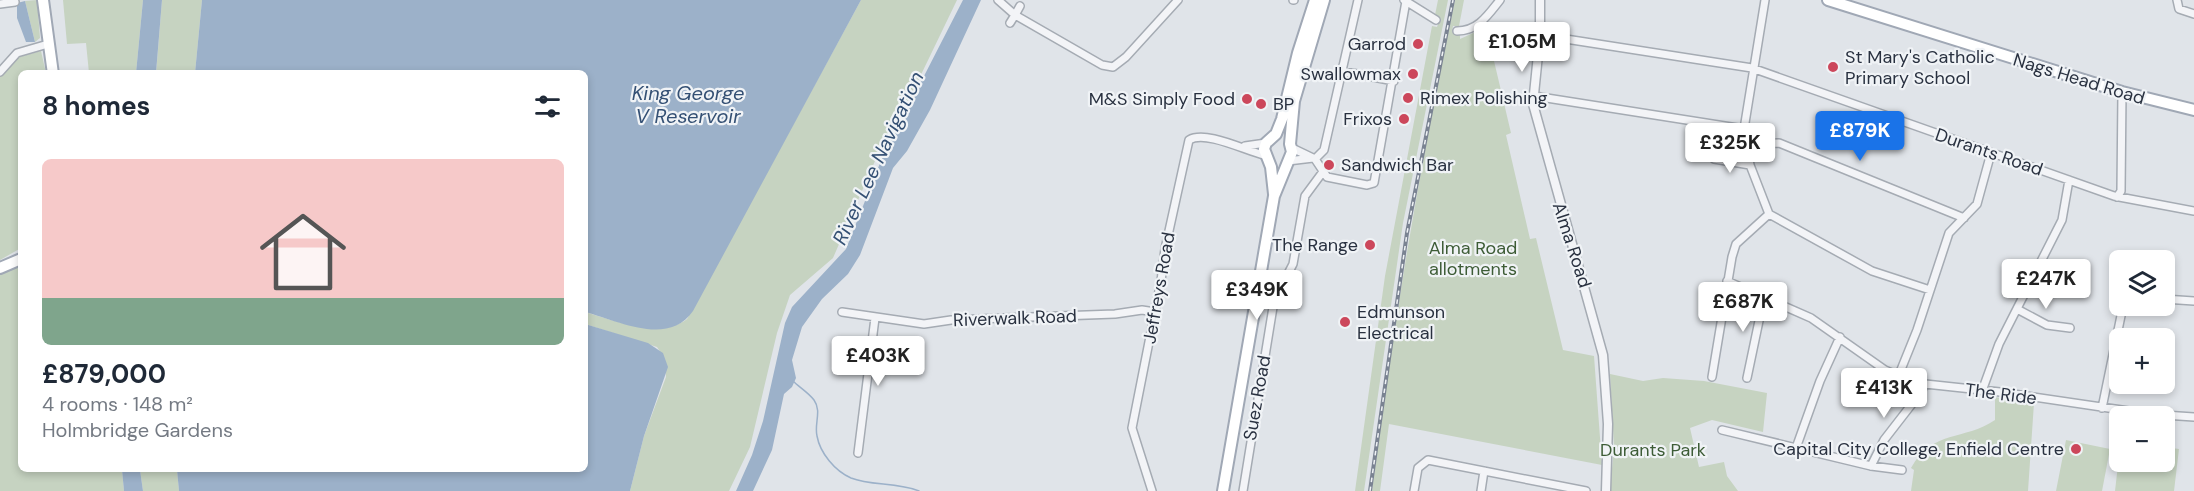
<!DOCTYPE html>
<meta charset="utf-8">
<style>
body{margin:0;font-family:"DM Sans",sans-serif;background:#f6f6f7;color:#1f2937;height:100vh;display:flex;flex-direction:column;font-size:22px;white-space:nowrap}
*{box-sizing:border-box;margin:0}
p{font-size:20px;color:#747a83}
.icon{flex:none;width:33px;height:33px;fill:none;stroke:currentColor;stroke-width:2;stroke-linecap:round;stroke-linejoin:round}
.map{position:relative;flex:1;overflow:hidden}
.side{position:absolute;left:18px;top:70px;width:570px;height:402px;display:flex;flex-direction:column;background:#fff;border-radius:9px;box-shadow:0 3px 9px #0003}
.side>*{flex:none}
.controls{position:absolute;left:2109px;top:250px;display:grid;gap:12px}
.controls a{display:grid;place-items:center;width:66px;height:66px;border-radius:9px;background:#fff;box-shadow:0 3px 9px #0003;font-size:30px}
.price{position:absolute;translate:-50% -51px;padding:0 14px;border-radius:6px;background:#fff;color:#222;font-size:20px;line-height:39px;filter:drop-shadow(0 2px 3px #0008)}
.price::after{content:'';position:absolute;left:50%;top:36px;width:18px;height:14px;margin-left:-9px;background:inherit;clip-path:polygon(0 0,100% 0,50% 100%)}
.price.current{background:#1a73e8;color:#fff}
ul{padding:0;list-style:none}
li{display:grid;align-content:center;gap:12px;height:318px;padding:0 24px}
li+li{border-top:2px solid #e0e1e3}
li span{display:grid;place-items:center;height:186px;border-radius:9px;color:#555}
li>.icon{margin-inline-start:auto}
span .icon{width:108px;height:108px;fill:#fffc;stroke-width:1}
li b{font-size:26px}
h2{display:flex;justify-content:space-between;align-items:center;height:72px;padding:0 24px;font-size:26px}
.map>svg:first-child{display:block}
.green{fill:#c6d3c1}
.water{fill:#9cb1c9}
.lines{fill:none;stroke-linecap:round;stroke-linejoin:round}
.stream{stroke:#9cb1c9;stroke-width:1.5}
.minor-casing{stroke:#a5abb3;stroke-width:10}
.tertiary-casing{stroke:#a5abb3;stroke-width:11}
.primary-casing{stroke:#a0a8b5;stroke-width:14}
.minor{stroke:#f3f4f7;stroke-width:7}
.tertiary{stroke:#f3f4f7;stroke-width:8}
.primary{stroke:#fff;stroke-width:10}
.rail-casing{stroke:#7a8392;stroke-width:4}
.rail{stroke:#f0f3f6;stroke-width:1.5;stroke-dasharray:4.5;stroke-linecap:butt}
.poi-dot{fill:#cc475b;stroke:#f0f3f6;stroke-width:2}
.labels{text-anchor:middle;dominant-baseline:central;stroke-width:4.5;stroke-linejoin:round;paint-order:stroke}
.poi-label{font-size:18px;fill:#293140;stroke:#f0f3f6;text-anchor:end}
.street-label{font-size:18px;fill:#293140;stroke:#f0f3f6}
.park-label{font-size:18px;fill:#3d5c36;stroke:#f0f3f6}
.water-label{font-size:20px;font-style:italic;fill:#345074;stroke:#f0f3f6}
</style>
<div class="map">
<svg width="2194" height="491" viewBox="0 0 2194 491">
<rect width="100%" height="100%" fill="#e0e4e9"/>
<path class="green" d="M 37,0 L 40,38 L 35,42 L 25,1 Z
M 63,0 L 143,0 L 136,73 L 89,73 L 86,43 L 67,44 Z
M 162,0 L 202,0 L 195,73 L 156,74 Z
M 861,0 L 957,0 L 904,110 L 878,154 L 833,258 L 790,295 L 777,333 L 750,447 L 729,491 L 630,491 L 644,436 L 666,377 L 665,359 L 657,347 L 585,324 L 585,312 C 612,320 662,339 687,319 Z
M 1438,0 L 1448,0 L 1403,223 L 1364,491 L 1355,491 L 1385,276 L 1432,26 L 1437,27 L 1440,18 L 1435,15 Z
M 1455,0 L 1464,0 L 1459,26 L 1453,26 L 1452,32 L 1460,35 L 1460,39 L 1486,27 L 1511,133 L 1506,135 L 1530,239 L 1536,238 L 1563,350 L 1594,356 L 1602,465 L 1389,424 L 1380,491 L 1372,491 C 1393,326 1420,163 1455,0 Z
M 41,51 L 46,73 L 21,74 L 21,248 L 0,260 L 0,77 L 19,57 Z
M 21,265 L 21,470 L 122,470 L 124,491 L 0,491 L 0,275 Z
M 1610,374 L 1643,381 L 1663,378 L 1704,381 L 1767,393 L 1763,432 L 1712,420 L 1690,428 L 1699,467 L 1724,462 L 1727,476 L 1738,491 L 1610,491 L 1614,447 Z
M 1995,397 L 2034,403 L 2028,491 L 1911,491 L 1914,470 L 1911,468 C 1933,429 1964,441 1995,420 Z
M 2066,440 L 2110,449 L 2102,491 L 2056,491 Z
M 2165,447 L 2179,449 L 2174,491 L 2115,491 L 2119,456 L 2120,462 L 2164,462 Z
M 140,470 L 177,470 L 179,491 L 143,491 Z"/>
<path class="water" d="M 143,0 L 162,0 L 156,73 L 136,73 Z
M 202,0 L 861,0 L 693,311 C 668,347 619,321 585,312 L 585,74 L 195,73 Z
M 963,0 L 981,0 L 930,110 L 907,151 L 893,168 L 860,255 L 848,274 L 822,299 L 802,327 L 792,360 L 796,378 L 792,387 L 784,394 L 772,450 L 753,491 L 736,491 L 752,455 L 763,421 L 785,323 L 792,307 L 846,249 L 882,158 Z
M 25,1 L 35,42 L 26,42 L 17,18 L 17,3 Z
M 585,324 L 648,343 L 663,353 L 668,367 L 644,436 L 630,491 L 179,491 L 177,470 L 585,470 Z
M 122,470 L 140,470 L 143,491 L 124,491 Z"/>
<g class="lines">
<path class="stream" d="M 793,381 C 799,387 809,393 814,400 C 822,411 814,424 817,436 C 820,453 835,471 851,478 C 871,486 897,482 919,491"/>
<defs>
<path id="minor" d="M 998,0 L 1015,15 L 1010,23
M 1293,0 L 1294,0
M 1404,0 L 1436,20
M 1765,0 L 1744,129 L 1750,165 L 1769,214
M 2177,0 L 2179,9 L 2194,14
M 0,4 L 15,2
M 1020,6 L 1015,15 L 1102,65 L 1113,67 L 1126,57 L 1178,0
M 1457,31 C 1478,31 1488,15 1500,0
M 1540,35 L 1752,68 L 2114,196 L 2194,211
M 1341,71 L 1394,81
M 0,72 L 17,53 L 48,44
M 1534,96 L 1744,129
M 1747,144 L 1779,143 L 1964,218
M 1245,146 L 1266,143
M 1292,148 L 1315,159 L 1327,177 L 1367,185 L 1374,183 L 1406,1
M 1315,159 L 1324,150 L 1358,0
M 1714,159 L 1750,165
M 1288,161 L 1313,158
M 2117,197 L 2121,191 L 2122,92
M 1769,214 L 1872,271 L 1930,290
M 1727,281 L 1811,318 L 1885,370 L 1916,383 L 2000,392 L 2149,414 L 2194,417
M 2164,299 L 2194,301
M 2017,309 L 2047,325 L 2070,328
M 842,312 L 924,324 L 951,320 L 1115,314 L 1142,310 L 1155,312
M 1712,377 L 1732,257 L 1736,244 L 1769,214
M 1898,377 L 1917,330 L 1949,233 L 1977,204 L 1991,153
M 1747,378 L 1764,297
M 1982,391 L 1999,344 L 2062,220 L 2069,180
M 2102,408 L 2123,306
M 1722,430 L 1871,466 L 1902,470
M 1796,448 L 1820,381 L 1840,337
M 858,453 L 875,318
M 1871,466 L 1884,440 L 1922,391 L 1924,384
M 1152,491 L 1132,428 L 1161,281 L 1165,249 L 1189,140 C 1206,130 1246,151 1264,155
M 1243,491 L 1274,301 L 1293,264 L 1305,196 L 1322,173
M 1414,491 L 1418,468 L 1428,460 L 1586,491
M 1481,491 L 1484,471"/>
<path id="tertiary" d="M 1540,0 L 1540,35 L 1533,104 L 1603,355 L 1608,424 L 1606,491"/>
<path id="primary" d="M 43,0 L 53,74
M 1828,0 L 2122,92 L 2194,110
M 1274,194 L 1271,167 L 1264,149 L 1266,143 L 1276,134 L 1282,119 L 1298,53 L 1315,0
M 0,268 L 21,259
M 1223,491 L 1274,196 L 1292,152 L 1290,144 L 1294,101 L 1324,0"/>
</defs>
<use href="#minor" class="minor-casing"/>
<use href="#tertiary" class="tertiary-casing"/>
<use href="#primary" class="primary-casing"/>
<use href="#minor" class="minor"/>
<use href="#tertiary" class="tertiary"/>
<use href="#primary" class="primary"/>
<defs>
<path id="rail" d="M 1370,491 L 1407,233 L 1453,0"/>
</defs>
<use href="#rail" class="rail-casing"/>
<use href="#rail" class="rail"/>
</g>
<g class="poi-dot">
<circle cx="1418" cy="44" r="6"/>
<circle cx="1833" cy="67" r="6"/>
<circle cx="1413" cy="74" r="6"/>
<circle cx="1408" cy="98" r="6"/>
<circle cx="1247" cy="99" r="6"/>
<circle cx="1261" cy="104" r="6"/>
<circle cx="1404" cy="119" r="6"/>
<circle cx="1329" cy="165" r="6"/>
<circle cx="1370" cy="245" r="6"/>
<circle cx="1345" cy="322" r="6"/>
<circle cx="2076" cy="449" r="6"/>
</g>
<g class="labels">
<g class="poi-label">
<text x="1406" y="44">Garrod</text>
<text x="1845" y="57" text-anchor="start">St Mary's Catholic<tspan x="1845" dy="21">Primary School</tspan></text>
<text x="1401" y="74">Swallowmax</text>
<text x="1420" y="98" text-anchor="start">Rimex Polishing</text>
<text x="1235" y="99">M&amp;S Simply Food</text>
<text x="1273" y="104" text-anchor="start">BP</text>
<text x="1392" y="119">Frixos</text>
<text x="1341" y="165" text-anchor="start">Sandwich Bar</text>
<text x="1358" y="245">The Range</text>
<text x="1357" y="312" text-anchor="start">Edmunson<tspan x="1357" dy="21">Electrical</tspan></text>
<text x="2064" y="449">Capital City College, Enfield Centre</text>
</g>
<g class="street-label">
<text transform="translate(2079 79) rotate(17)">Nags Head Road</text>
<text transform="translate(1989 152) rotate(19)">Durants Road</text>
<text transform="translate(1572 245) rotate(72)">Alma Road</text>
<text transform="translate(1159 288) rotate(-80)">Jeffreys Road</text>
<text transform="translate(1015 318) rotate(-2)">Riverwalk Road</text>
<text transform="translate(2001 394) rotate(7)">The Ride</text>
<text transform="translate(1257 398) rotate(-80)">Suez Road</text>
</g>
<g class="park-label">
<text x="1473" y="248">Alma Road<tspan x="1473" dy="21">allotments</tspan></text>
<text x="1653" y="450">Durants Park</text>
</g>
<g class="water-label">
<text x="688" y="93">King George<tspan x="688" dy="23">V Reservoir</tspan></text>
<text transform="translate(878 158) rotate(-65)">River Lee Navigation</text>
</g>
</g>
</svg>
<div class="controls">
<a><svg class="icon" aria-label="layers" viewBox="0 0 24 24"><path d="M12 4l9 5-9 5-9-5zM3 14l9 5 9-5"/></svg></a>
<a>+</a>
<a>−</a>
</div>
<b class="price" style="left:1522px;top:73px">£1.05M</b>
<b class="price current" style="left:1860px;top:162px">£879K</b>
<b class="price" style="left:1730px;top:174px">£325K</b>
<b class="price" style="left:2046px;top:310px">£247K</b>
<b class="price" style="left:1257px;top:321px">£349K</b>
<b class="price" style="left:1743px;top:333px">£687K</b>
<b class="price" style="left:878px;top:387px">£403K</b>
<b class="price" style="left:1884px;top:419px">£413K</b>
<section class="side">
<h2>8 homes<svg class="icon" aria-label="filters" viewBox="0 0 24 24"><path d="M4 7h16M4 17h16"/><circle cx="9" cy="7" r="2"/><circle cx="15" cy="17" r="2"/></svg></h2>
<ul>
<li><span style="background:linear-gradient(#f6c9c9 75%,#7fa58c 0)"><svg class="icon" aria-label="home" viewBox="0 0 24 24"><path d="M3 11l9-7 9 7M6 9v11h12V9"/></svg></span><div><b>£879,000</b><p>4 rooms · 148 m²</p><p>Holmbridge Gardens</p></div></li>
</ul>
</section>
</div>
